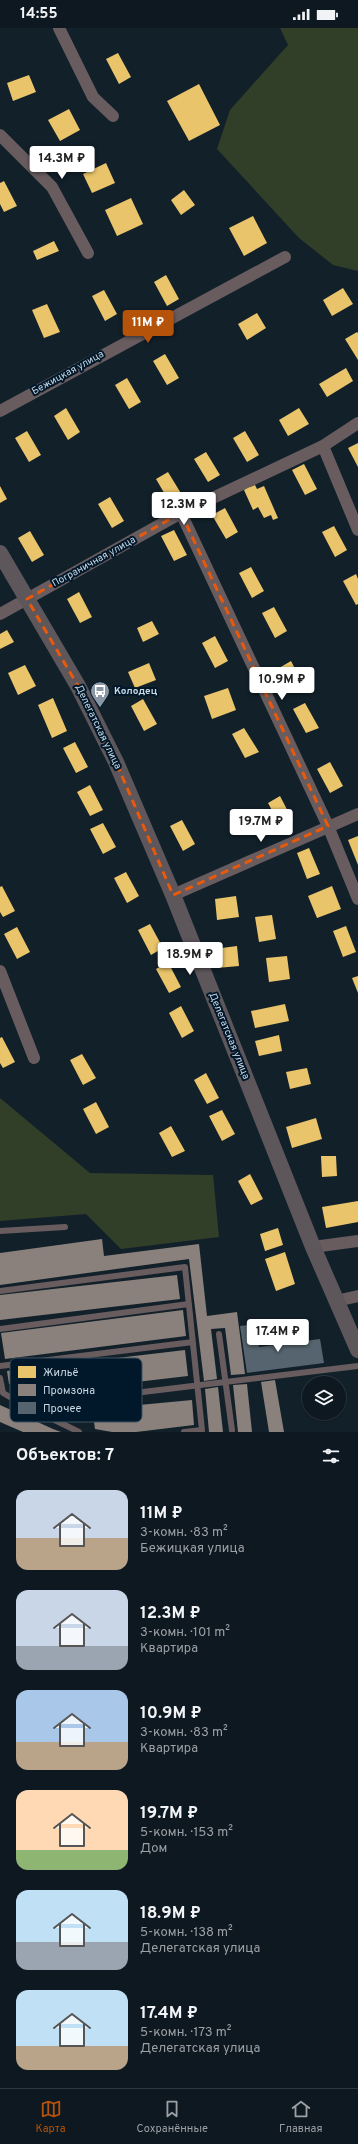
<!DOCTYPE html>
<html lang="ru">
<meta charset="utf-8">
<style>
body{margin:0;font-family:Overpass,sans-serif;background:#1c252d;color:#f1f3f6;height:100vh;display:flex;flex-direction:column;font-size:15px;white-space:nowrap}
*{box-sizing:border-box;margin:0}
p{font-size:13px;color:#9ba0a5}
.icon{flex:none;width:22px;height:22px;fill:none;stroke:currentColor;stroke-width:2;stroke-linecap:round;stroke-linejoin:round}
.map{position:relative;height:1404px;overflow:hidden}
.side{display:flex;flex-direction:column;background:#0e1820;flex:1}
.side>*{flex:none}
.fabs{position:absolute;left:302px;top:1348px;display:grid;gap:8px}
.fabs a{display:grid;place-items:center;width:44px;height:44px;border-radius:50%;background:#0e1820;box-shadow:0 1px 3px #0004,0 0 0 1px #2e373e;font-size:20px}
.price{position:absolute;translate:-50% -34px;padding:0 9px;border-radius:4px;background:#fff;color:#222;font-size:13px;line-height:26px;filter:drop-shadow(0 1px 2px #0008)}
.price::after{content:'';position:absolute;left:50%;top:24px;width:12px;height:9px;margin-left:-6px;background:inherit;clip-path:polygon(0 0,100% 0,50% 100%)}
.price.on{background:#b45309;color:#fff}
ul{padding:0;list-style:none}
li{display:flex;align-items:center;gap:12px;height:100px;padding:0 16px}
li span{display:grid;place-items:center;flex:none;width:112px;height:80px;border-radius:12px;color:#555}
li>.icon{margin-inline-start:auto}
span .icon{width:48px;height:48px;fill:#fffc;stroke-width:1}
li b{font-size:17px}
h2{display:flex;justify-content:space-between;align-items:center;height:48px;padding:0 16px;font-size:17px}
.status{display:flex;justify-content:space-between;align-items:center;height:28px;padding:0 20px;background:#0e1820;direction:ltr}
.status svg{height:11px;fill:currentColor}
.tabs{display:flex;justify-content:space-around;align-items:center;height:56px;border-top:1px solid #2e373e;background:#0e1820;font-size:11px;color:#9ba0a5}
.tabs a{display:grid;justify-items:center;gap:2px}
.tabs .on{color:#b45309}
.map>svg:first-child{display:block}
.green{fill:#313e28}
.homes{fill:#e9c46a}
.industry{fill:#8a817c}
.building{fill:#55646f}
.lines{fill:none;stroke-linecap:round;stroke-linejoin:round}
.lane{stroke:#685c5f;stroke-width:6}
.street{stroke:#685c5f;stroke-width:12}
.secondary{stroke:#5d565a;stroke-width:16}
.marked{fill:none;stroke:#e8590c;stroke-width:3;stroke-dasharray:8 5;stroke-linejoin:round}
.labels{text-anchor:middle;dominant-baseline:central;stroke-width:4;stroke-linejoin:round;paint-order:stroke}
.street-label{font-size:10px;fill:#c9d8e5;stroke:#00182a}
.poi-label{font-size:10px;font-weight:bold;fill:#c9d8e5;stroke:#00182a;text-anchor:start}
.key{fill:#00182a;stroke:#3c5262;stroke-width:1}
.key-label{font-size:11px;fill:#c9d8e5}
</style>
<div class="status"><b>14:55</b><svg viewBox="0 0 49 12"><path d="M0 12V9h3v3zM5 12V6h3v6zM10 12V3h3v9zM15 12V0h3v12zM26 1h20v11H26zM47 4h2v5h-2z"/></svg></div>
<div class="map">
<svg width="358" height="1404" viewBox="0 0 358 1404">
<rect width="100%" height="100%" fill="#12202a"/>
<path class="green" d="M 280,0 L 358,0 L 358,243 L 333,237 L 299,210 L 217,121 L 230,82 L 288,17 Z
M 0,1070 L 90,1145 L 213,1147 L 219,1209 L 121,1221 L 86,1186 L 0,1193 Z"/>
<path class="homes" d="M 118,25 L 131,49 L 119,56 L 106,31 Z
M 29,47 L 36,64 L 13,73 L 7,55 Z
M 199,56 L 220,97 L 189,113 L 167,73 Z
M 69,81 L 80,102 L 60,113 L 48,92 Z
M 106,135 L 115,155 L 92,165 L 83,146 Z
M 4,153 L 17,178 L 4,184 L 0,176 L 0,155 Z
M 184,162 L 195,177 L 181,187 L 171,172 Z
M 131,170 L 143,196 L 117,208 L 105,182 Z
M 253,188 L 267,215 L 244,228 L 229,200 Z
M 54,213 L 59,223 L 37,232 L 33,223 Z
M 166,247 L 179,271 L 167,278 L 154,254 Z
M 343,260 L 353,276 L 332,288 L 323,272 Z
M 104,262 L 117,286 L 105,293 L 92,268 Z
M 47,276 L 60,304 L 44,310 L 32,282 Z
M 257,285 L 266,300 L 247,312 L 238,296 Z
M 357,304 L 358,305 L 358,332 L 345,311 Z
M 165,326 L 179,350 L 167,357 L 153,333 Z
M 346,340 L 353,353 L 327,369 L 319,356 Z
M 127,350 L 141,374 L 129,381 L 115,357 Z
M 66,380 L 80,404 L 68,412 L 54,388 Z
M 299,380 L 309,396 L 288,408 L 279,392 Z
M 27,403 L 41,427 L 29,434 L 15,410 Z
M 245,403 L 259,427 L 247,434 L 233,410 Z
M 358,415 L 358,439 L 348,420 Z
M 206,424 L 220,447 L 208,454 L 194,431 Z
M 304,436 L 317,461 L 305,467 L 292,442 Z
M 168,444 L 182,467 L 170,475 L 156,451 Z
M 250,457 L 250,459 L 255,457 L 257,461 L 264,458 L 278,490 L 273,492 L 271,487 L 264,490 L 258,479 L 253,482 L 244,462 Z
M 0,458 L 7,471 L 0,475 Z
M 110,469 L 124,493 L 112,500 L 98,476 Z
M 225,480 L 238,504 L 226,511 L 212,487 Z
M 334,498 L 347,522 L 335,529 L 322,504 Z
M 174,502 L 187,527 L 174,533 L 161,508 Z
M 30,503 L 44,527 L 32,534 L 18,510 Z
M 251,539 L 264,563 L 252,570 L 239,545 Z
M 356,546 L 358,551 L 358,576 L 356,577 L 343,553 Z
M 79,564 L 92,589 L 80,595 L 67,571 Z
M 274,579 L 287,603 L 275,610 L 262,585 Z
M 152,593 L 159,606 L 143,614 L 137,600 Z
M 7,602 L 14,614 L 0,621 L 0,606 Z
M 215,608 L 228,633 L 215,640 L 202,615 Z
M 291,633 L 304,658 L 292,664 L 279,640 Z
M 149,635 L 156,652 L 135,660 L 128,644 Z
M 25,637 L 36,658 L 18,667 L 8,645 Z
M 228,660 L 236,682 L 212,691 L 204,668 Z
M 53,670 L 67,703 L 52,710 L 38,677 Z
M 143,671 L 157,696 L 144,703 L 131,678 Z
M 305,675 L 319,700 L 306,705 L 293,681 Z
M 244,700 L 259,724 L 245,730 L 232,706 Z
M 75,714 L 88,739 L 76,745 L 63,720 Z
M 330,734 L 343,758 L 330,765 L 317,741 Z
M 90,757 L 103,782 L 90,788 L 77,764 Z
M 280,768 L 293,793 L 281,799 L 268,775 Z
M 182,792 L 195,816 L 183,823 L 170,798 Z
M 103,795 L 116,819 L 103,826 L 90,801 Z
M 358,808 L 358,837 L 348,812 Z
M 309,820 L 320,846 L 307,851 L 297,825 Z
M 126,844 L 139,868 L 127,875 L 114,850 Z
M 2,858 L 15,883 L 3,889 L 0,884 L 0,859 Z
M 332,858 L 341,881 L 317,890 L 308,868 Z
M 236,868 L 239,889 L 217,892 L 215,871 Z
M 272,887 L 276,911 L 259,914 L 255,889 Z
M 150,896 L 163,920 L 151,927 L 138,902 Z
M 346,898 L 356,924 L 343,929 L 333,903 Z
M 17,899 L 30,924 L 17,931 L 4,906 Z
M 237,918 L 239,938 L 217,940 L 214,921 Z
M 287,928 L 290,951 L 269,954 L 266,930 Z
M 168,934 L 181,959 L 169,965 L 156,941 Z
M 358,948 L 358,965 L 352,950 Z
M 285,976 L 289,993 L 255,1000 L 251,983 Z
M 181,978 L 194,1003 L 182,1010 L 169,985 Z
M 279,1007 L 282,1023 L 259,1028 L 255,1013 Z
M 2,1009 L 15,1034 L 3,1040 L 0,1035 L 0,1010 Z
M 82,1026 L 96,1050 L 83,1057 L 70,1032 Z
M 307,1040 L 311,1056 L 290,1061 L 286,1044 Z
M 206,1045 L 219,1070 L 207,1076 L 194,1052 Z
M 96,1074 L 109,1099 L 96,1106 L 83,1081 Z
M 222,1082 L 235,1106 L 222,1113 L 209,1088 Z
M 316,1090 L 322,1111 L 292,1120 L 286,1099 Z
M 171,1098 L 185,1123 L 172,1129 L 159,1105 Z
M 321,1128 L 336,1128 L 337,1148 L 322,1149 Z
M 250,1146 L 263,1171 L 251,1177 L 238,1153 Z
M 358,1173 L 358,1194 L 326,1200 L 322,1179 Z
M 278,1200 L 283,1217 L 265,1223 L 260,1206 Z
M 285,1224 L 295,1256 L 276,1263 L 265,1231 Z"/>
<path class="industry" d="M 102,1211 L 104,1228 L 199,1216 L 207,1288 L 237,1284 L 245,1346 L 231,1347 L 225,1300 L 211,1301 L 217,1351 L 204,1353 L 189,1231 L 0,1257 L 0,1225 Z
M 177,1247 L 180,1271 L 0,1292 L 0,1267 Z
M 183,1282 L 186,1308 L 5,1331 L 1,1305 Z
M 185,1322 L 188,1348 L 16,1368 L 15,1355 L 9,1356 L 7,1343 Z
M 275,1352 L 284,1404 L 269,1404 L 261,1354 Z
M 247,1356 L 252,1404 L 238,1404 L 233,1357 Z
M 218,1359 L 223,1404 L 209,1404 L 205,1361 Z
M 192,1372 L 194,1397 L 136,1404 L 112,1404 L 95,1401 L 94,1394 L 72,1394 L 56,1389 L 57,1378 L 86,1382 Z
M 0,1377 L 53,1401 L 61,1404 L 23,1404 L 0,1394 Z"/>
<path class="building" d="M 256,1296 L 259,1319 L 320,1311 L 324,1335 L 247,1345 L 240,1298 Z"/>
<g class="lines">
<path class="lane" d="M 0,1203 L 65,1199
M 0,1263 L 185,1239 L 202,1402 L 184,1404
M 0,1301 L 189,1276
M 219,1306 L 232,1402
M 0,1338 L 193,1314
M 0,1350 L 3,1365 L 22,1376 L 102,1369 L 358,1338
M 22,1376 L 79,1404"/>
<path class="street" d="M 59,0 L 93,69 L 113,88
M 0,107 L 52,159 L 88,225
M 0,383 L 285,229
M 323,418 L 358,502
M 181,485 L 328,798 L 358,871
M 0,586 L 181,485 L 323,418 L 358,395
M 173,867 L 358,786
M 0,943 L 34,1030
M 313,1219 L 358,1213
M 336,1273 L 358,1268"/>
<path class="secondary" d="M 0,525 L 78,658 L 116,734 L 173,867 L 313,1219 L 358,1322"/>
</g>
<path class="marked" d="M 181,485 L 328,798 L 173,867 L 116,734 L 78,658 L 27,571 Z"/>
<defs>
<symbol id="bus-pin" viewBox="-11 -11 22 30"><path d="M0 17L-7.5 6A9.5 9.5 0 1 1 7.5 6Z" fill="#8998a4" stroke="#00182a"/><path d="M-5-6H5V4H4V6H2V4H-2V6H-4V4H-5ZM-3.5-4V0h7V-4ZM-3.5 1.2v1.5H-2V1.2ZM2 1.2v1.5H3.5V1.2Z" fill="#fff"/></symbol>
</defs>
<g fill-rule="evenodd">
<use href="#bus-pin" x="89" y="652" width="22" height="30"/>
</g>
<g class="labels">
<g class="street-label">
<text transform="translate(68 345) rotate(-29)">Бежицкая улица</text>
<text transform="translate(94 534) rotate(-29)">Пограничная улица</text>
<text transform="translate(98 699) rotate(64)">Делегатская улица</text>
<text transform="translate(229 1008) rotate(68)">Делегатская улица</text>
</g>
<g class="poi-label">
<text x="114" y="663">Колодец</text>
</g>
</g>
<rect x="10" y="1330" width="132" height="64" rx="6" class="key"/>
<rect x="18" y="1338" width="18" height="12" fill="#e9c46a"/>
<rect x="18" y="1356" width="18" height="12" fill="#8a817c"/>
<rect x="18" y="1374" width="18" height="12" fill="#55646f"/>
<g class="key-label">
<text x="43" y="1348">Жильё</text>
<text x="43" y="1366">Промзона</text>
<text x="43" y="1384">Прочее</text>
</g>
</svg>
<div class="fabs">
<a><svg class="icon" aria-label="layers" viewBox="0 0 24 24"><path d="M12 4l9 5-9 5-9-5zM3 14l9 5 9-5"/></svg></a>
</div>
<b class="price" style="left:62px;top:152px">14.3M ₽</b>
<b class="price on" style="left:148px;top:316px">11M ₽</b>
<b class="price" style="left:184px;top:498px">12.3M ₽</b>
<b class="price" style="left:282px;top:673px">10.9M ₽</b>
<b class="price" style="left:261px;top:815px">19.7M ₽</b>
<b class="price" style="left:190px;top:948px">18.9M ₽</b>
<b class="price" style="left:278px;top:1325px">17.4M ₽</b>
</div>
<section class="side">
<h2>Объектов: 7<svg class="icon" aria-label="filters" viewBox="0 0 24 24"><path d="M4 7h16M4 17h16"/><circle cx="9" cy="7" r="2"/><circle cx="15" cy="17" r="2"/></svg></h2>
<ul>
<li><span style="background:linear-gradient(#c9d6e8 60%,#b9a48a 0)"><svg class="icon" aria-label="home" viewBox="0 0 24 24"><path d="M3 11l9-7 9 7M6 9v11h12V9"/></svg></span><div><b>11M ₽</b><p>3-комн. · 83 m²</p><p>Бежицкая улица</p></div></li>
<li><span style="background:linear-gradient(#c9d6e8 70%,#9aa5b1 0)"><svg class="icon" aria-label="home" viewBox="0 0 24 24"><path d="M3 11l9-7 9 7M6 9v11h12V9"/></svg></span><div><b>12.3M ₽</b><p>3-комн. · 101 m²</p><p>Квартира</p></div></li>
<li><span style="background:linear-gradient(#a9c7e8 65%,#b9a48a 0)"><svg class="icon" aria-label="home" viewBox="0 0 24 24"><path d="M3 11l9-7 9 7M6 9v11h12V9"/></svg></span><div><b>10.9M ₽</b><p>3-комн. · 83 m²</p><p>Квартира</p></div></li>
<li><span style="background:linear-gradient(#ffd9b3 75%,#8fb573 0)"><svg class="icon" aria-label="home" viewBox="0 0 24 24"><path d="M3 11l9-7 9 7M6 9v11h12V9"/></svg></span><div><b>19.7M ₽</b><p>5-комн. · 153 m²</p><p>Дом</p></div></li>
<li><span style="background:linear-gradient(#bfe0f5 65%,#9aa5b1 0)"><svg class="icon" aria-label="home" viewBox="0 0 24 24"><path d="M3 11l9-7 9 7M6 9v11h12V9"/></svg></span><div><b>18.9M ₽</b><p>5-комн. · 138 m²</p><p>Делегатская улица</p></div></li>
<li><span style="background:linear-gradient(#bfe0f5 70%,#b9a48a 0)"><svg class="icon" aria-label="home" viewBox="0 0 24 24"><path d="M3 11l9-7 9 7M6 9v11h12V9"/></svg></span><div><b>17.4M ₽</b><p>5-комн. · 173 m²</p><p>Делегатская улица</p></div></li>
</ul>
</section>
<nav class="tabs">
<a class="on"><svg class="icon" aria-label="map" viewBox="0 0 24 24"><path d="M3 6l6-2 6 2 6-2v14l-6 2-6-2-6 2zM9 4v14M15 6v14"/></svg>Карта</a>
<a><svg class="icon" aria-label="saved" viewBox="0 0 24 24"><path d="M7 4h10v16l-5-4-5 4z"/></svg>Сохранённые</a>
<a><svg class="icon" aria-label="home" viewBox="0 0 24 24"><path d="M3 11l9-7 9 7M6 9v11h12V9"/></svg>Главная</a>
</nav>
